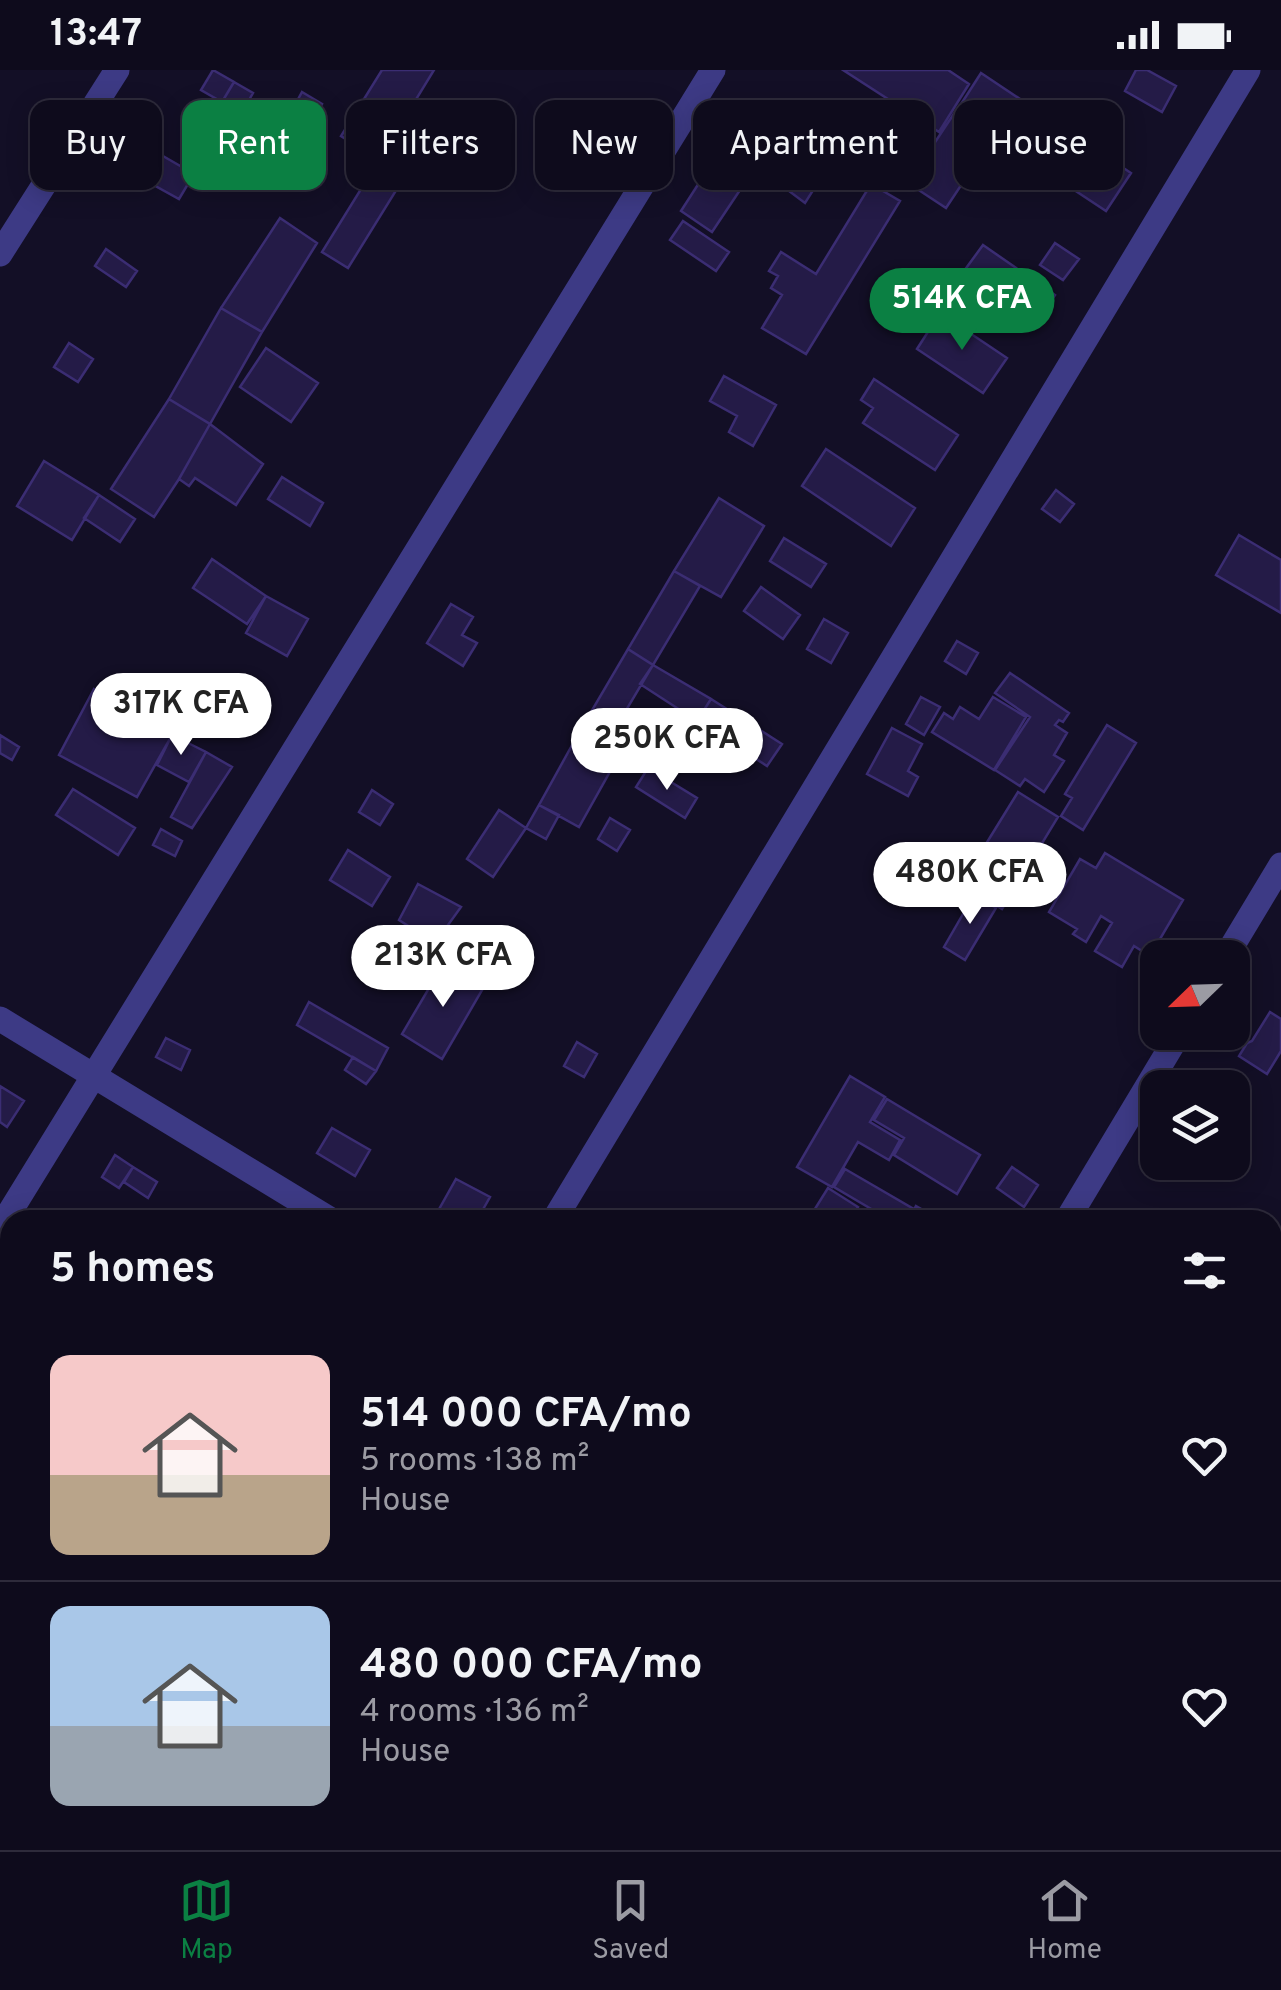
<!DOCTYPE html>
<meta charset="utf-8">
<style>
body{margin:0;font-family:Overpass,sans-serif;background:#1c1929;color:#f1f3f6;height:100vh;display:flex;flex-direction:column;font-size:38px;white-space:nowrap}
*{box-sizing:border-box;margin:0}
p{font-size:32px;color:#9b9ba3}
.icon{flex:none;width:55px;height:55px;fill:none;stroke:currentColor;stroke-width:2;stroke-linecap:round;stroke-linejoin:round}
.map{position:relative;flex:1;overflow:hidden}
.sheet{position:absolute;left:0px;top:1140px;width:1282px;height:640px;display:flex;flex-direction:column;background:#0e0b1c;border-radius:30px 30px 0 0;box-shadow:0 5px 25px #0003,0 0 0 2px #2e2b3b}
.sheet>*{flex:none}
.top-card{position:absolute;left:30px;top:30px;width:1222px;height:90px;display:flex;gap:20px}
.needle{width:65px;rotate:247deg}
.controls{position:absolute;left:1140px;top:870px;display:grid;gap:20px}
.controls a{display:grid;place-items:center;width:110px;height:110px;border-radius:20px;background:#0e0b1c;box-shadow:0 5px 25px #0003,0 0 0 2px #2e2b3b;font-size:50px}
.price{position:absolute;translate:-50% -85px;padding:0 22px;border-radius:35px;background:#fff;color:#222;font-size:32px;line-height:65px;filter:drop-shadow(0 2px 5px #0008)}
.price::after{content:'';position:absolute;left:50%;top:60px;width:30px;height:22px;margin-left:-15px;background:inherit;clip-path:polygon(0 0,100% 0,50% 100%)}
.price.selected{background:#0b8043;color:#fff}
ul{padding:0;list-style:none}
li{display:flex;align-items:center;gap:30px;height:250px;padding:0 50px}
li+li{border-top:2px solid #2e2b3b}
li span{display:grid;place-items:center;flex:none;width:280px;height:200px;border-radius:20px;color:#555}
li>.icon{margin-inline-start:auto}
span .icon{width:120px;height:120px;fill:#fffc;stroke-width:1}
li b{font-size:42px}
h2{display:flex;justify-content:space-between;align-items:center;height:120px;padding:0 50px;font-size:42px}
.pill{padding:0 35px;border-radius:20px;background:#0e0b1c;box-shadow:0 5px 25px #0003,0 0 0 2px #2e2b3b;font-size:35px;line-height:90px}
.pill.selected{background:#0b8043;color:#fff}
.status{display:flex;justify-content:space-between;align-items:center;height:70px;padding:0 50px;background:#0e0b1c;direction:ltr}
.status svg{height:28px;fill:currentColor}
.dock{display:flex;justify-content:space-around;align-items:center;height:140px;border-top:2px solid #2e2b3b;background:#0e0b1c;font-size:28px;color:#9b9ba3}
.dock a{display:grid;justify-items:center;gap:5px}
.dock .selected{color:#0b8043}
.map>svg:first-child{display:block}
.building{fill:#241b47;stroke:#3b2d73;stroke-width:2.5}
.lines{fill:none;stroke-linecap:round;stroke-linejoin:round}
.minor{stroke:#3d3a85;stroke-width:25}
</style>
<div class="status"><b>13:47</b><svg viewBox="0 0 49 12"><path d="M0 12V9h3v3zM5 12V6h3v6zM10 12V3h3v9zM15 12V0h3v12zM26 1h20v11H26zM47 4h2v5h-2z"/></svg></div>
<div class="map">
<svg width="1281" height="1780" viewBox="0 0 1281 1780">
<rect width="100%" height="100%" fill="#130f26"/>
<path class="building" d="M 213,0 L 234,12 L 222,32 L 201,20 Z
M 382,0 L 434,0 L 379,90 L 341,66 Z
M 843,0 L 948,0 L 969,14 L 939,62 Z
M 1136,0 L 1147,0 L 1176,16 L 1162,42 L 1125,21 Z
M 981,3 L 1131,103 L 1106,141 L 956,42 Z
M 234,12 L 253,23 L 241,44 L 222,32 Z
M 302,22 L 322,34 L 310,57 L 289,46 Z
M 955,42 L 993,67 L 946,138 L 908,113 Z
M 740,62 L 765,78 L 756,91 L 731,75 Z
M 560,70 L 584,86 L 570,108 L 546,91 Z
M 156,82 L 194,104 L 179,129 L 141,108 Z
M 379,90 L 405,106 L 348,198 L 322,182 Z
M 798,98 L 819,111 L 805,133 L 785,118 Z
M 708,99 L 740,120 L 712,162 L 681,141 Z
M 871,114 L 900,131 L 806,284 L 762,258 L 782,225 L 771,218 L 778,206 L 769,201 L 781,182 L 816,204 Z
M 280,148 L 317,173 L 262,262 L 221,238 Z
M 683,151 L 729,182 L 716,201 L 670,170 Z
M 1055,173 L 1079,189 L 1063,210 L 1040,195 Z
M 983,175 L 1055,225 L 1037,252 L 964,201 Z
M 106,179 L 137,201 L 126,217 L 95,196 Z
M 221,238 L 262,262 L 210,354 L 169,329 Z
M 940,243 L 1007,288 L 983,323 L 917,279 Z
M 69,273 L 93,289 L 78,312 L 54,297 Z
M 266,278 L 318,313 L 291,352 L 240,317 Z
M 724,306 L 776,335 L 753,376 L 729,362 L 737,346 L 710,331 Z
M 874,309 L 958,365 L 935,400 L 863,353 L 873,338 L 861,330 Z
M 169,329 L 210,354 L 179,409 L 154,447 L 111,419 Z
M 210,354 L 263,394 L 236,435 L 195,408 L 189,416 L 179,409 Z
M 826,379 L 915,438 L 891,476 L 802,416 Z
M 44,391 L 99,425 L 72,470 L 17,436 Z
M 282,407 L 323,433 L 310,456 L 268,429 Z
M 1056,420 L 1074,434 L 1060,452 L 1042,439 Z
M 99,425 L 135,449 L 120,472 L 84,448 Z
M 719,428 L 764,456 L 721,527 L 674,501 Z
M 1239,465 L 1281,490 L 1281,543 L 1216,505 Z
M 784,468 L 826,494 L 811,517 L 770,491 Z
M 212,489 L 266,526 L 247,554 L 193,518 Z
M 674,501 L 700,516 L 653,595 L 628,579 Z
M 761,517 L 800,545 L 783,569 L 744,541 Z
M 266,526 L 308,549 L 287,586 L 246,563 Z
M 451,534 L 473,547 L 462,565 L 477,573 L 463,596 L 427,573 Z
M 824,549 L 848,563 L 831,593 L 807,579 Z
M 957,571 L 978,583 L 966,604 L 945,591 Z
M 628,579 L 653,595 L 606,674 L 581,659 Z
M 653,595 L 711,629 L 697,651 L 640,614 Z
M 1010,603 L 1069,643 L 1063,652 L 1059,650 L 1055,655 L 1067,663 L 1054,685 L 1064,691 L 1044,722 L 1025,709 L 1020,716 L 995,700 L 1030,647 L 995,623 Z
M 94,619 L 172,665 L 137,727 L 59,685 Z
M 921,627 L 940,637 L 924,665 L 906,654 Z
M 993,627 L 1026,647 L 994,700 L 932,662 L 944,643 L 953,649 L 960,637 L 979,649 Z
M 711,629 L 782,674 L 767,696 L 697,651 Z
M 1107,655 L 1136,673 L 1083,760 L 1061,746 L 1072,728 L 1065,724 Z
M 892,658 L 922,674 L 908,701 L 918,707 L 908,726 L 867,704 Z
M 581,659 L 621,682 L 579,757 L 539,735 Z
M 0,665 L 19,677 L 12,690 L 0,683 Z
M 172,665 L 206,682 L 189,712 L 157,695 Z
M 206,682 L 232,697 L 192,758 L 171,747 Z
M 648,698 L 697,728 L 685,748 L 636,717 Z
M 73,719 L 135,758 L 118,785 L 56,745 Z
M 372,720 L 393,734 L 380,755 L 359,742 Z
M 1018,722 L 1058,747 L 1002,839 L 951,807 L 963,789 L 973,795 Z
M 539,735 L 559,745 L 546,769 L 526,758 Z
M 499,740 L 526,758 L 493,807 L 467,789 Z
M 610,748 L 630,760 L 617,781 L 598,769 Z
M 161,759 L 182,771 L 175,786 L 153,775 Z
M 348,780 L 390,807 L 372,836 L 330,810 Z
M 1105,783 L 1183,830 L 1150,886 L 1134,876 L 1122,897 L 1095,881 L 1112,853 L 1101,846 L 1086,872 L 1073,864 L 1077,859 L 1049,842 L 1080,789 L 1096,798 Z
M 418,814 L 461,837 L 435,873 L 399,850 Z
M 974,825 L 996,838 L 965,890 L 944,877 Z
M 445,891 L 485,915 L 442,989 L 402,964 Z
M 309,932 L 388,978 L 376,1001 L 297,955 Z
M 1270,942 L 1281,949 L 1281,981 L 1267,1004 L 1239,986 L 1247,973 L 1252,971 Z
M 166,968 L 190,980 L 181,1000 L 156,987 Z
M 577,972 L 597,984 L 584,1007 L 564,996 Z
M 353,987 L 376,1001 L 366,1014 L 345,1000 Z
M 850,1006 L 885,1027 L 870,1052 L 900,1070 L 889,1090 L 858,1072 L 832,1117 L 797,1097 Z
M 0,1016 L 24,1031 L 7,1057 L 0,1052 Z
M 887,1029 L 980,1085 L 957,1124 L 894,1085 L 904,1068 L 874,1050 Z
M 332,1058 L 370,1080 L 355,1106 L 317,1083 Z
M 115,1085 L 133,1097 L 119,1118 L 102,1107 Z
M 133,1097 L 157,1112 L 148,1128 L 124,1112 Z
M 1012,1097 L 1038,1115 L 1024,1137 L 997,1118 Z
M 845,1099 L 912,1138 L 905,1150 L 890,1150 L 834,1117 Z
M 456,1109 L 490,1127 L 477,1150 L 433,1150 Z
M 828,1118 L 858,1137 L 849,1150 L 808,1150 Z
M 916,1136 L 941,1150 L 908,1150 Z
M 1272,1193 L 1281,1198 L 1281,1223 L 1272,1238 Z
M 1281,1234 L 1281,1266 L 1272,1261 L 1272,1248 Z
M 1272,1264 L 1281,1270 L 1281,1330 L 1272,1324 Z
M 1,1315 L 10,1320 L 10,1343 L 0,1358 Z
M 1272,1513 L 1281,1518 L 1281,1561 L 1272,1576 Z
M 5,1522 L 10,1525 L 10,1597 L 0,1613 L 0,1530 Z
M 265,1770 L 336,1770 L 330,1780 L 281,1780 Z
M 387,1770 L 422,1770 L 416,1780 L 408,1780 Z
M 424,1770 L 444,1770 L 453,1773 L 450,1780 L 421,1780 Z
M 802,1770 L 811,1770 L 826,1780 L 796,1780 Z
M 833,1770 L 862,1770 L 856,1780 L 827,1780 Z
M 899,1770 L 920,1770 L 937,1780 L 896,1780 L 894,1779 Z
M 928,1770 L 995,1770 L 989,1780 L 944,1780 Z
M 1115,1770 L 1156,1770 L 1150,1780 L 1109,1780 Z"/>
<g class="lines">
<path class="minor" d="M 0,184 L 117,0
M 1225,888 L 1281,795
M 0,949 L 331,1150
M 554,1150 L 1248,0
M 1067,1150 L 1180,962
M 0,1158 L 713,0
M 1272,1704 L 1281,1691
M 168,1780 L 174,1770
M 685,1780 L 691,1770"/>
</g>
</svg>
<div class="controls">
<a><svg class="needle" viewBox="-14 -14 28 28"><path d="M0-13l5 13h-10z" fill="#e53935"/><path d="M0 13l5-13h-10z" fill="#9b9ba3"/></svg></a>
<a><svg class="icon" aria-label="layers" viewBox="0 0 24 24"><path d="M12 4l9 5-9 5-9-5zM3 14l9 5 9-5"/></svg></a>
</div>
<b class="price selected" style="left:962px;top:283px">514K CFA</b>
<b class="price" style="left:181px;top:688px">317K CFA</b>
<b class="price" style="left:667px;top:723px">250K CFA</b>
<b class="price" style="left:970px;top:857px">480K CFA</b>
<b class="price" style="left:443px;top:940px">213K CFA</b>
<div class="top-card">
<a class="pill">Buy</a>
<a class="pill selected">Rent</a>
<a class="pill">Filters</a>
<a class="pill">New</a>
<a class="pill">Apartment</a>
<a class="pill">House</a>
</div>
<section class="sheet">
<h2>5 homes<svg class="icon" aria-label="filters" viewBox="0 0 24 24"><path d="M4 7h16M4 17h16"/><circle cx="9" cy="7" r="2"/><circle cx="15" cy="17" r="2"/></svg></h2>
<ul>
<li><span style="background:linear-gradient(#f6c9c9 60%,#b9a48a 0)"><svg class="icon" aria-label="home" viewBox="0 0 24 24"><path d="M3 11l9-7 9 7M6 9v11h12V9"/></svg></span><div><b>514 000 CFA/mo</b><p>5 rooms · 138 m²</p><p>House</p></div><svg class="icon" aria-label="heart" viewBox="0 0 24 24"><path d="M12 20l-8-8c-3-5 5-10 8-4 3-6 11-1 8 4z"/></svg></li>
<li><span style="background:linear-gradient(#a9c7e8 60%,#9aa5b1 0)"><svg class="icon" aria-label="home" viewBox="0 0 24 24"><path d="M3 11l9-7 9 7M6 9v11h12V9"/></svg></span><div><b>480 000 CFA/mo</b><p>4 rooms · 136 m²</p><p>House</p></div><svg class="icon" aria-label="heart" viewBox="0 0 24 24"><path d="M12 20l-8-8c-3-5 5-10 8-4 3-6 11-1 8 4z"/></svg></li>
</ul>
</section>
</div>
<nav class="dock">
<a class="selected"><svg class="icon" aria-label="map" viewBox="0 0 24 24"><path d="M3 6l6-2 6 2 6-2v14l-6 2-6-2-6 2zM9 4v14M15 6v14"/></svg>Map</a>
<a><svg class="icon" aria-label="saved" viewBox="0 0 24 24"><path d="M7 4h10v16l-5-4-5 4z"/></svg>Saved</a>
<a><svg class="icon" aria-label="home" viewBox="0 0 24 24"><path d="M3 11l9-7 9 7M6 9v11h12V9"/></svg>Home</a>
</nav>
